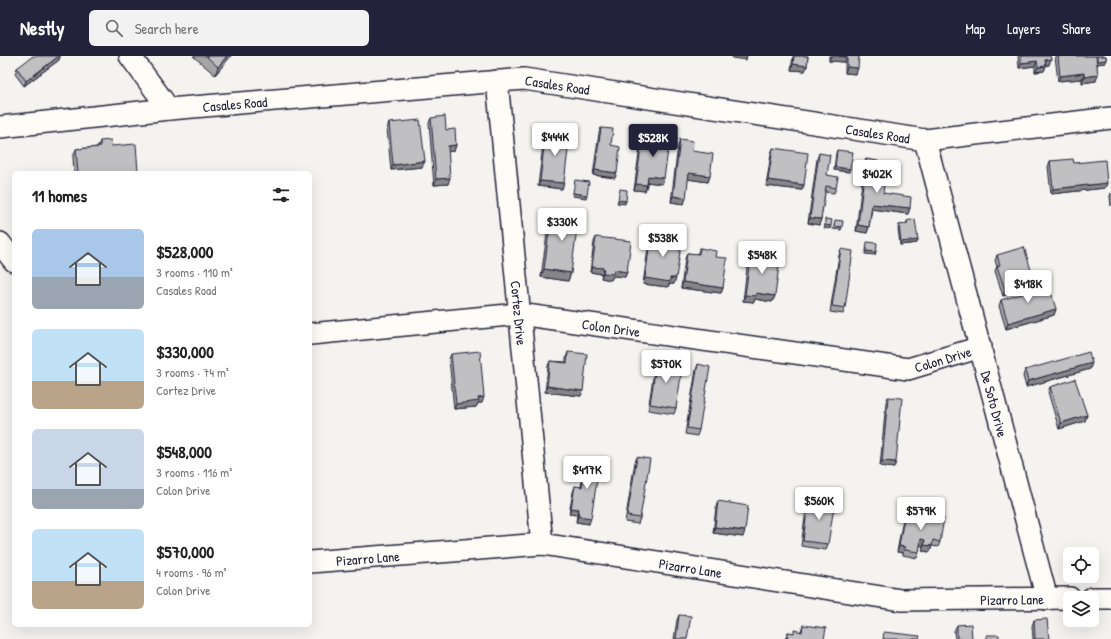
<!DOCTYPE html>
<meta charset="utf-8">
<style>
body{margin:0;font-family:"Patrick Hand",sans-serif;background:#f2f2f2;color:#222;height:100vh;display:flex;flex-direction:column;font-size:15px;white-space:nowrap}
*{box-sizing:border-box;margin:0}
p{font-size:13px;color:#767676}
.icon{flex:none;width:22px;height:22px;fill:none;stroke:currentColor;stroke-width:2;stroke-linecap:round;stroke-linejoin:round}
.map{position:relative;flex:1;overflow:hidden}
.drawer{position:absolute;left:12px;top:115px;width:300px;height:456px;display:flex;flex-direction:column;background:#fff;border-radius:6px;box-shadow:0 4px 16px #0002}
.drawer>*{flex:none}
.controls{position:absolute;left:1063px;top:491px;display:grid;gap:8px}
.controls a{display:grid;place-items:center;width:36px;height:36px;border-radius:6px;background:#fff;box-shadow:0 4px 16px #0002;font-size:20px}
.price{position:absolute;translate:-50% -34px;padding:0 9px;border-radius:4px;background:#fff;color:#222;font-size:13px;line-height:26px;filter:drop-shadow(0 1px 2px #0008)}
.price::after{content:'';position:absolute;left:50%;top:24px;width:12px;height:9px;margin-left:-6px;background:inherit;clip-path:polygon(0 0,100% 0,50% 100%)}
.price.active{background:#22223b;color:#fff}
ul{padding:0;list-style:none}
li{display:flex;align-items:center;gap:12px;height:100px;padding:0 20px}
li span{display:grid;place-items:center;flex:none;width:112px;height:80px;border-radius:6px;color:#555}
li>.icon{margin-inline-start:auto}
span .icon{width:48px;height:48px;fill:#fffc;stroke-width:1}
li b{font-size:17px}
h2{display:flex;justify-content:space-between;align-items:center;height:48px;padding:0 20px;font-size:17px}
header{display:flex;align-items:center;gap:24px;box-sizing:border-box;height:56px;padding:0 20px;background:#22223b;color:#fff}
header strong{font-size:19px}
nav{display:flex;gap:22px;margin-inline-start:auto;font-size:14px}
.search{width:280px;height:36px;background:#f2f2f2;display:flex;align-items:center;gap:10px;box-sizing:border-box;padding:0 14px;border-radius:6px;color:#767676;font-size:15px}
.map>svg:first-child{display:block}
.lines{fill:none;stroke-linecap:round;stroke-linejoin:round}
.minor-casing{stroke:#22223b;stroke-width:24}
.minor{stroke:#fdfcf7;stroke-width:21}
.wall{fill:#a5a4a7;stroke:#22223b}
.shaded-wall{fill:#868688;stroke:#22223b}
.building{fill:#c0bfc2;stroke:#22223b}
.labels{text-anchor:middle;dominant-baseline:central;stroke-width:3;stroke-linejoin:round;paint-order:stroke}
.street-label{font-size:14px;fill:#22223b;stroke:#fdfcf7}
</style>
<header>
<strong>Nestly</strong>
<div class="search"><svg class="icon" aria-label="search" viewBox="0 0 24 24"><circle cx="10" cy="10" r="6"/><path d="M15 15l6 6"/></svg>Search here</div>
<nav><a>Map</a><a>Layers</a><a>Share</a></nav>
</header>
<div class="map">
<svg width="1111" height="583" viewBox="0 0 1111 583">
<rect width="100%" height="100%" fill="#f4f3ef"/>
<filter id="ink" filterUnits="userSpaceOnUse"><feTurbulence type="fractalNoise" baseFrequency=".025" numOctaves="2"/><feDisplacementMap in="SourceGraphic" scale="8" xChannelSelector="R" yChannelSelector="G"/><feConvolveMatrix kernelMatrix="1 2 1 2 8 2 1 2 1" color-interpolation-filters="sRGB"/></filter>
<g filter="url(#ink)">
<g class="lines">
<defs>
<g id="minor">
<path d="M 130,0 L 169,53"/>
<path id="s1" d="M 497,25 L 542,488"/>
<path id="s2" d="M 0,71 L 169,53 L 524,23 L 925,84 L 1111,62"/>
<path id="s3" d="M 925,84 L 1047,543"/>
<path d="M 0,187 L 14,205"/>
<path id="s4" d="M 310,278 L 519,258 L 908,313 L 981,291"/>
<path id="s5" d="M 310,506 L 542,488 L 901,544 L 1070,542"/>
<path d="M 1092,542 L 1111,542"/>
</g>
</defs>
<use href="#minor" class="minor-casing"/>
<use href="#minor" class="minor"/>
</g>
<path class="wall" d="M 59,0 L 60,0 L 59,4 L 24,30 L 15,18 L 17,12 Z
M 193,0 L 231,0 L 215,19 Z
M 793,0 L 808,0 L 807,10 L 805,15 L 791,14 Z
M 829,0 L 859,0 L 856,18 L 845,17 L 845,6 L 829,5 Z
M 1018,0 L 1050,0 L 1049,9 L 1046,9 L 1044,15 L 1035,16 L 1035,10 L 1019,12 Z
M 1055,0 L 1106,0 L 1106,4 L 1105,7 L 1097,8 L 1096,25 L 1082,27 L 1082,23 L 1058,25 Z
M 431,62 L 446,74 L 456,89 L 454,95 L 448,95 L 448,128 L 434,129 L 429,67 Z
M 389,67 L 425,105 L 422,111 L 391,114 L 387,73 Z
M 601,72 L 611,89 L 615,122 L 593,119 L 599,77 Z
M 546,74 L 562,133 L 538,130 L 544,80 Z
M 643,77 L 664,122 L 662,128 L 647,126 L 645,135 L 634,134 L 641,83 Z
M 680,83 L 692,95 L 710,120 L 708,126 L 688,123 L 684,148 L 671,146 L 678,89 Z
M 100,85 L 112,90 L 138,117 L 74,117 L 73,101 L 76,93 L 98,91 Z
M 773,92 L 804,129 L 802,134 L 766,130 L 771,98 Z
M 837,94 L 849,116 L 834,114 L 836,97 Z
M 819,97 L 827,119 L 836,132 L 834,137 L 825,136 L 821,163 L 819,169 L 808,167 L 817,103 Z
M 866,103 L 876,121 L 883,137 L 910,152 L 908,158 L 872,153 L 869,171 L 867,177 L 856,175 L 864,109 Z
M 1050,105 L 1074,107 L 1107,127 L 1105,132 L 1051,138 L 1048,111 Z
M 1111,137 L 1111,150 L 1110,140 Z
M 552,154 L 571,217 L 568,225 L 541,221 L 549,163 Z
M 907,165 L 917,187 L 900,189 L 898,172 L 899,169 L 906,169 Z
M 651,179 L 674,228 L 669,228 L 668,231 L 643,228 L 649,185 Z
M 596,181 L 627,216 L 625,221 L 613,220 L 611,224 L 601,222 L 602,218 L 590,216 L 594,186 Z
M 700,192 L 715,201 L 723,232 L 721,237 L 681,232 L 685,203 L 687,197 L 697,198 Z
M 841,193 L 845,252 L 843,258 L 830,256 L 839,199 Z
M 751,197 L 775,240 L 772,246 L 755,243 L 754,246 L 743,245 L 748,203 Z
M 997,199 L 1032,230 L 1003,240 L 995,215 L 997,210 L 995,205 Z
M 1001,244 L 1056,253 L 1054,259 L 1006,273 L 999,250 Z
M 568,296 L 581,340 L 545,336 L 548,310 L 550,305 L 566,306 L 566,302 Z
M 451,298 L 482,347 L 478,347 L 476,351 L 454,353 L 449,303 Z
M 657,303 L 676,352 L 674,358 L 648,354 L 655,309 Z
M 698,308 L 699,374 L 697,380 L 685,378 L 696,314 Z
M 1090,313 L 1026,331 L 1023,320 L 1025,314 Z
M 1050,331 L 1087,359 L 1085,365 L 1059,373 L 1048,336 Z
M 888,341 L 894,412 L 880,410 L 886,346 Z
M 637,401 L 640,462 L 638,468 L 625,466 L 635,406 Z
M 586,403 L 589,468 L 576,466 L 577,459 L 569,458 L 573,436 L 575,430 L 581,431 L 584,408 Z
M 809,441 L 828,488 L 826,494 L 801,490 L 807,447 Z
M 718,445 L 743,481 L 713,477 L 716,451 Z
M 910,457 L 940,486 L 938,491 L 932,490 L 930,496 L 922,495 L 923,490 L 920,489 L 919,496 L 917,502 L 903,499 L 903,497 L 897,496 L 902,468 L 904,462 L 908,463 Z
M 679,559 L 687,583 L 674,583 L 677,564 Z
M 1034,564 L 1049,583 L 1033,583 L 1032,570 Z
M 803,569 L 824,583 L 785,583 L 788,576 L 793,577 L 801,575 Z
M 957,569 L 972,583 L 955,583 L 954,575 Z"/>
<path class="shaded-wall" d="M 59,0 L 60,0 L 59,4 L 24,30 L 26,25 Z
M 227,0 L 231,0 L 215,19 L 218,11 Z
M 733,0 L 747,0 L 746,4 L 732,2 Z
M 831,0 L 839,0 L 847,1 L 845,6 L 829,5 Z
M 1051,3 L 1049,9 L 1043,9 L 1045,4 Z
M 1106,4 L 1105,7 L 1096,8 L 1097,5 Z
M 1037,5 L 1035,10 L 1019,12 L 1021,7 Z
M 793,8 L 807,10 L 805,15 L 791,14 Z
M 1046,10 L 1044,15 L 1035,16 L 1038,11 Z
M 847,11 L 858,12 L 856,18 L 845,17 Z
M 1084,17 L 1082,23 L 1058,25 L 1060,20 Z
M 1098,19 L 1096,25 L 1082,27 L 1084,21 Z
M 456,89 L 454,95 L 446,96 L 448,90 Z
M 425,105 L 422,111 L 391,114 L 393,109 Z
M 835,111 L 850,113 L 849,116 L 834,114 Z
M 595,114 L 617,117 L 615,122 L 593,119 Z
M 138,116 L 138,117 L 123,117 Z
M 689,117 L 710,120 L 708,126 L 687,123 Z
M 648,120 L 664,122 L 662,128 L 646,126 Z
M 450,122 L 448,128 L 434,129 L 436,123 Z
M 768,124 L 804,129 L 802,134 L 766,130 Z
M 540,125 L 564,127 L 562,133 L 538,130 Z
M 1107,127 L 1105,132 L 1051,138 L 1053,133 Z
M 636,128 L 647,129 L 645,135 L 634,134 Z
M 573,137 L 587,139 L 586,142 L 572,140 Z
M 673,140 L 686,142 L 684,148 L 671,146 Z
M 618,144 L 626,145 L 625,148 L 617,147 Z
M 872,148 L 910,152 L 908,158 L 870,153 Z
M 810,162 L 821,163 L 819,169 L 808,167 Z
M 825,169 L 831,170 L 830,173 L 824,172 Z
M 858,169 L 869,171 L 867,177 L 856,175 Z
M 834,170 L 842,171 L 841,174 L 833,173 Z
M 918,184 L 917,187 L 900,189 L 901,186 Z
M 866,195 L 876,196 L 875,199 L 865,198 Z
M 592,211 L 604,212 L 602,218 L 590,216 Z
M 544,213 L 571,217 L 568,225 L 541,221 Z
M 614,214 L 627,216 L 625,221 L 613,220 L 611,224 L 601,222 L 603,217 Z
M 645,222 L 676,222 L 674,228 L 669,228 L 668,231 L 643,228 Z
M 1034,224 L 1032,230 L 1003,240 L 1005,234 Z
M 683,226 L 723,232 L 721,237 L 681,232 Z
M 756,237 L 775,240 L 772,246 L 755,243 L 754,246 L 743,245 L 745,239 Z
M 1056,253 L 1054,259 L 1006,273 L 1008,267 Z
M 1092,307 L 1090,313 L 1026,331 L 1028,325 Z
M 547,330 L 583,335 L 581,340 L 545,336 Z
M 484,341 L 482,347 L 478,347 L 476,351 L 454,353 L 456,348 L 478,342 Z
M 1087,359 L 1085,365 L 1059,373 L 1061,367 Z
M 882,405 L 896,406 L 894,412 L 880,410 Z
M 571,452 L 579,453 L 577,459 L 569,458 Z
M 578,460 L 591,462 L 589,468 L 576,466 Z
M 715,471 L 745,475 L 743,481 L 713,477 Z
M 921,483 L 925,484 L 923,490 L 919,489 Z
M 924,489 L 932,490 L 930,496 L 922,495 Z
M 899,490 L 905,491 L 903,497 L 897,496 Z"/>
<path class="building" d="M 33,0 L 59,0 L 26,25 L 17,12 Z
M 206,0 L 227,0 L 218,11 Z
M 794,0 L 808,0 L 807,10 L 793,8 Z
M 839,0 L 859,0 L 858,12 L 847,11 L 847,1 Z
M 1021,0 L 1050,0 L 1051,3 L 1045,4 L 1046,10 L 1038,11 L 1037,5 L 1021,7 Z
M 1058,0 L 1096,0 L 1098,19 L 1084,21 L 1084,17 L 1060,20 Z
M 1097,0 L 1106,0 L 1106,4 L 1097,5 Z
M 445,60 L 446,74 L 455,73 L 456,89 L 448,90 L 450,122 L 436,123 L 431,62 Z
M 420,64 L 425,105 L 393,109 L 389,67 Z
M 601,72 L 613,73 L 611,89 L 620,91 L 617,117 L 595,114 Z
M 546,74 L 570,77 L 564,127 L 540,125 Z
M 643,77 L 670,81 L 664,122 L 648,120 L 647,129 L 636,128 Z
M 680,83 L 693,85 L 692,95 L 713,98 L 710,120 L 689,117 L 686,142 L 673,140 Z
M 111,84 L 112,90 L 136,88 L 138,116 L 123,117 L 78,117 L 76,93 L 100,91 L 100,85 Z
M 773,92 L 808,97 L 804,129 L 768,124 Z
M 837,94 L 853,96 L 850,113 L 835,111 Z
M 819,97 L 830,99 L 827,119 L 838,121 L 836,132 L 826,130 L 821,163 L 810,162 Z
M 866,103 L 878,105 L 876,121 L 885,122 L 883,137 L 911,141 L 910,152 L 872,148 L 869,171 L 858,169 Z
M 1073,103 L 1074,107 L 1105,104 L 1107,127 L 1053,133 L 1050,105 Z
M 575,124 L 589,126 L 587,139 L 573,137 Z
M 620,133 L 627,134 L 626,145 L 618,144 Z
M 552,154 L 579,158 L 571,217 L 544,213 Z
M 825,163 L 832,164 L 831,170 L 825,169 Z
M 915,163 L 918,184 L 901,186 L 899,169 L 907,168 L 907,165 Z
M 835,164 L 843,165 L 842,171 L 834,170 Z
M 651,179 L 682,183 L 676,222 L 670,222 L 670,226 L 645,222 Z
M 596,181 L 631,185 L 627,216 L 614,214 L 613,218 L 603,217 L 604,212 L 592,211 Z
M 867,186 L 877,187 L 876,196 L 866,195 Z
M 1024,191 L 1034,224 L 1005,234 L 997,210 L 1000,209 L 997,199 Z
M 700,192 L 716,195 L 715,201 L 727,202 L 723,232 L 683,226 L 687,197 L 699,198 Z
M 841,193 L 853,195 L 845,252 L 832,250 Z
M 751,197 L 780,202 L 775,240 L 756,237 L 756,240 L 745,239 Z
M 1049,230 L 1056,253 L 1008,267 L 1001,244 Z
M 480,295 L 484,341 L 478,342 L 479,345 L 456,348 L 451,298 Z
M 568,296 L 587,298 L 583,335 L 547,330 L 550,305 L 567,307 Z
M 1089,296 L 1092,307 L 1028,325 L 1025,314 Z
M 657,303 L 683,307 L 676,352 L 650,348 Z
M 698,308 L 710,311 L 699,374 L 687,372 Z
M 1075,323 L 1087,359 L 1061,367 L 1050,331 Z
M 888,341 L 902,342 L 896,406 L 882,405 Z
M 637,401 L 650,403 L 640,462 L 627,460 Z
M 586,403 L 600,405 L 591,462 L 578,460 L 579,453 L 571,452 L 575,430 L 582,431 Z
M 809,441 L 835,445 L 828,488 L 803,485 Z
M 718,445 L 748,450 L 745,475 L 715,471 Z
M 910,457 L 944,462 L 940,486 L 933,484 L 932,490 L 924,489 L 925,484 L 921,483 L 919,496 L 905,494 L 905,491 L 899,490 L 904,462 L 910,463 Z
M 679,559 L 691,560 L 687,583 L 676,583 Z
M 1047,563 L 1049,583 L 1035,583 L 1034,564 Z
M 971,568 L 972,583 L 957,583 L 957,569 Z
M 803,569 L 826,572 L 824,583 L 787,583 L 788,576 L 794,577 L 794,574 L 802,576 Z
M 884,576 L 920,580 L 919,583 L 883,583 Z
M 987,579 L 999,579 L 999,583 L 987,583 Z"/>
</g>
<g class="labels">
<g class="street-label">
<text stroke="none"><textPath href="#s2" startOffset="560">Casales Road</textPath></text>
<text stroke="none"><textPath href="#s2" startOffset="236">Casales Road</textPath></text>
<text stroke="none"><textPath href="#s2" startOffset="884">Casales Road</textPath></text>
<text stroke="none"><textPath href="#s1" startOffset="233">Cortez Drive</textPath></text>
<text stroke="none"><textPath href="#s4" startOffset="303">Colon Drive</textPath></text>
<text stroke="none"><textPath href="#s4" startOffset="639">Colon Drive</textPath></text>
<text stroke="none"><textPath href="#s3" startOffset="273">De Soto Drive</textPath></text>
<text stroke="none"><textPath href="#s5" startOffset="58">Pizarro Lane</textPath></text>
<text stroke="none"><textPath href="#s5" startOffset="383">Pizarro Lane</textPath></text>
<text stroke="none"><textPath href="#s5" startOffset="707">Pizarro Lane</textPath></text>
</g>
</g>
</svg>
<div class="controls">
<a><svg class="icon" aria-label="locate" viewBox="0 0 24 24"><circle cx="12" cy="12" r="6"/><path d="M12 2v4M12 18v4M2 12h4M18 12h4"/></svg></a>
<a><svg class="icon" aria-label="layers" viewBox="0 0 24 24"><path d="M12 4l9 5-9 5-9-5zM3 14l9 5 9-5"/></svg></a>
</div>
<b class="price" style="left:555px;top:101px">$444K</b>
<b class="price active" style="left:653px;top:102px">$528K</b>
<b class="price" style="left:877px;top:138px">$402K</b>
<b class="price" style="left:562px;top:186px">$330K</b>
<b class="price" style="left:663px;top:202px">$538K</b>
<b class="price" style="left:762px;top:219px">$548K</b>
<b class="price" style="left:1028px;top:248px">$418K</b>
<b class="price" style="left:666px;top:328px">$570K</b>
<b class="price" style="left:587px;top:434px">$417K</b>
<b class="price" style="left:819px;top:465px">$560K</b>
<b class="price" style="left:921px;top:475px">$579K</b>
<section class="drawer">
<h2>11 homes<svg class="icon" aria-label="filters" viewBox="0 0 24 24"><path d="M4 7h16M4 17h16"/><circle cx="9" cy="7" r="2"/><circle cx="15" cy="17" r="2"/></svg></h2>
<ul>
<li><span style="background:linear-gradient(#a9c7e8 60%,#9aa5b1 0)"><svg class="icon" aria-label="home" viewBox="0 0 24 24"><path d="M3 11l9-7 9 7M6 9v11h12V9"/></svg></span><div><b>$528,000</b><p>3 rooms · 110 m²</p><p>Casales Road</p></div></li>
<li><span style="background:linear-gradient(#bfe0f5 65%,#b9a48a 0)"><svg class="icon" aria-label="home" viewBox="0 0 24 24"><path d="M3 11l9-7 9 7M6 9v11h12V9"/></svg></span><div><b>$330,000</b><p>3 rooms · 74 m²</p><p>Cortez Drive</p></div></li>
<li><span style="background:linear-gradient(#c9d6e8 75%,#9aa5b1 0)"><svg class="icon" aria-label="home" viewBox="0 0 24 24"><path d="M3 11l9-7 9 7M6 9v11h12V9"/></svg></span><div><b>$548,000</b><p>3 rooms · 116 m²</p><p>Colon Drive</p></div></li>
<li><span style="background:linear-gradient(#bfe0f5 65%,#b9a48a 0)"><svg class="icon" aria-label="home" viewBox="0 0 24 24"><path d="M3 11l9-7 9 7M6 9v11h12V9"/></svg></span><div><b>$570,000</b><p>4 rooms · 96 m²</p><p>Colon Drive</p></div></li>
</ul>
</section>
</div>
